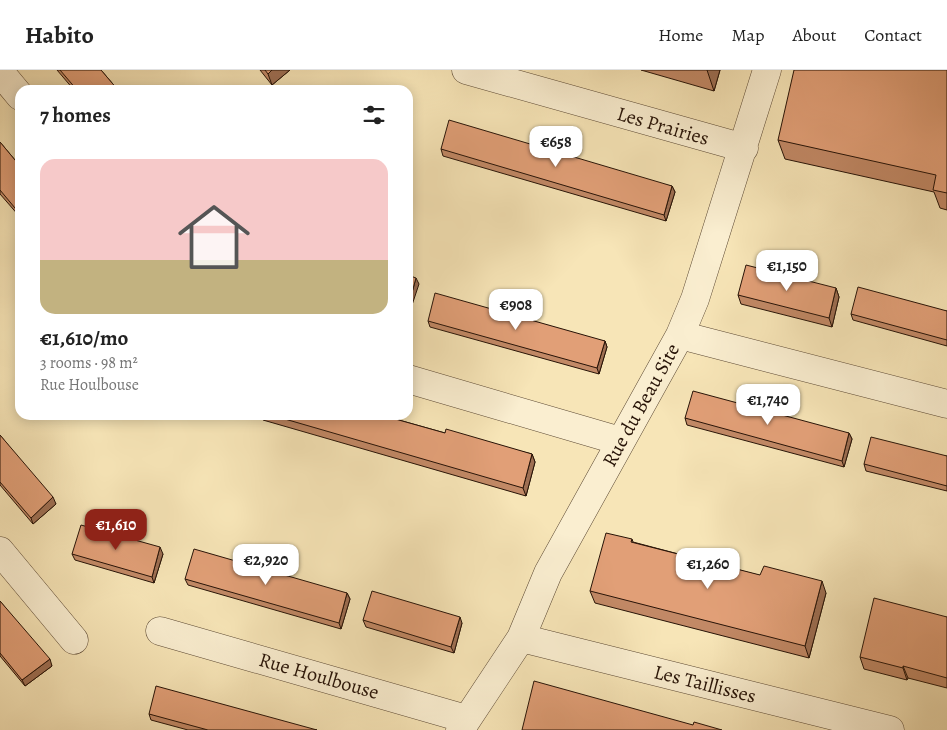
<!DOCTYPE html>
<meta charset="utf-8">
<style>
body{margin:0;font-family:Alegreya,serif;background:#f2f2f2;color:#222;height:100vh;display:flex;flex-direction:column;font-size:19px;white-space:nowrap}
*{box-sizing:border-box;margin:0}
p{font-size:16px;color:#767676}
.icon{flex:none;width:28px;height:28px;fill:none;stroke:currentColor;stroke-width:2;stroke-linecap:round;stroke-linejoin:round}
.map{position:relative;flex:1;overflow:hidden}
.panel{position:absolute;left:15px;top:15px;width:398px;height:335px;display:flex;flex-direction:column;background:#fff;border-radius:15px;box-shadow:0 2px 12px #0003}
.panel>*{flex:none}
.price{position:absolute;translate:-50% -42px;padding:0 11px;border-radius:10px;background:#fff;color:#222;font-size:16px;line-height:32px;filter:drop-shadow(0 1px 2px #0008)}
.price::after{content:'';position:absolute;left:50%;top:30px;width:15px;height:11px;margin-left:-8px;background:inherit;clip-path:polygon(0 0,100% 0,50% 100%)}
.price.active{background:#8f2418;color:#fff}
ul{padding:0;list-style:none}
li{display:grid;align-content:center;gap:10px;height:265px;padding:0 25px}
li span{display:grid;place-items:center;height:155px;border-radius:15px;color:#555}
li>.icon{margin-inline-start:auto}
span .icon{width:90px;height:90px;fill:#fffc;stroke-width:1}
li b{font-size:21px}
h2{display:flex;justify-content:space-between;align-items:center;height:60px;padding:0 25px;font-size:21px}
header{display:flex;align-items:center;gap:30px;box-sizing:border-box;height:70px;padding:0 25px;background:#fff;border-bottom:1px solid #e0e0e0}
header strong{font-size:24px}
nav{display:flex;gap:28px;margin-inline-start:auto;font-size:18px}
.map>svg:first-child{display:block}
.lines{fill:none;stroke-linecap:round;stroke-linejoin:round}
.minor-casing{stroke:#5b4833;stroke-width:29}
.minor{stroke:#faeed0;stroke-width:28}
.wall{fill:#c28966;stroke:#271307}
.shaded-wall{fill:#9e6f53;stroke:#271307}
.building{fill:#e19f77;stroke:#271307}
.labels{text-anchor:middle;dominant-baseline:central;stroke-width:4;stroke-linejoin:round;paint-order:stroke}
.street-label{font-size:20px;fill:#271307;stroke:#faeed0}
</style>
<header>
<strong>Habito</strong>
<nav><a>Home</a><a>Map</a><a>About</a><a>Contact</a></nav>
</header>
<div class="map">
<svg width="947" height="660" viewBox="0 0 947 660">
<rect width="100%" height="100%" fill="#f7e5b7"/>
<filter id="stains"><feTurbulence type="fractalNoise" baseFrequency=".004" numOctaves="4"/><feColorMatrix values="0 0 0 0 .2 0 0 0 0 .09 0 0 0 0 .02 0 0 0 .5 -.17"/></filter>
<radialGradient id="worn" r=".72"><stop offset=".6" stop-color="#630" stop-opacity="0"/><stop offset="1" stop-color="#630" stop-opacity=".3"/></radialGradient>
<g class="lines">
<defs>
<path id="minor" d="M 466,0 L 744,78
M 0,2 L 20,26
M 680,265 L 947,334
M 408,309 L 620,371
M 0,481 L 74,570
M 160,561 L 466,649
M 521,568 L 890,660
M 460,660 L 521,568 L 548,503 L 680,265 L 695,229 L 767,0"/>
</defs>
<use href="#minor" class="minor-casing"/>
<use href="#minor" class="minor"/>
</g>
<path class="wall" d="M 57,0 L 101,0 L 118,20 L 74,20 Z
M 260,0 L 290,0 L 272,15 Z
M 641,0 L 720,0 L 714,21 Z
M 947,0 L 947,140 L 940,138 L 934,122 L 785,89 L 778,70 Z
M 0,72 L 20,96 L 20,147 L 0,124 Z
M 441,79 L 672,116 L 675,122 L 666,151 L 443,86 Z
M 836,218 L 839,227 L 832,257 L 741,234 L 738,225 Z
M 947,241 L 947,276 L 853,250 L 851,244 Z
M 428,251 L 605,271 L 607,277 L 599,304 L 430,257 Z
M 261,345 L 381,345 L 445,363 L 532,384 L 535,392 L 526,426 L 263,350 Z
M 685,348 L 849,363 L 852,369 L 844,397 L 687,355 Z
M 0,365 L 56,434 L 33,454 L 0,415 Z
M 947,386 L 947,421 L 866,401 L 864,394 Z
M 632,469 L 633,472 L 826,523 L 809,588 L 595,533 L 590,521 Z
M 72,484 L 163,484 L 154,513 L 75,490 Z
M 185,509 L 347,523 L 350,529 L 341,559 L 188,515 Z
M 0,531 L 52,596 L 25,616 L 0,586 Z
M 947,547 L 947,618 L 908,608 L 907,610 L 864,599 L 860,587 Z
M 363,550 L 462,553 L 454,583 L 366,557 Z
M 149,644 L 317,660 L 188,660 L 151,650 Z"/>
<path class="shaded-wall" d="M 272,0 L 290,0 L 272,15 L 268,4 Z
M 707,0 L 720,0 L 714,21 Z
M 672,116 L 675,122 L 666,151 L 664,145 Z
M 416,208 L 419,214 L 409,244 L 408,237 Z
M 836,218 L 839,227 L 832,257 L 829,248 Z
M 605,271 L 607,277 L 599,304 L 597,298 Z
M 849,363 L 852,369 L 844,397 L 842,391 Z
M 532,384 L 535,392 L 526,426 L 523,418 Z
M 53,427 L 56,434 L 33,454 L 31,448 Z
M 160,477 L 163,484 L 154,513 L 152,507 Z
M 822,511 L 826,523 L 809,588 L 805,576 Z
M 347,523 L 350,529 L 341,559 L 339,553 Z
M 460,547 L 462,553 L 454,583 L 451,577 Z
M 50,589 L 52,596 L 25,616 L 22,610 Z
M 903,596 L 908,608 L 907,610 L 903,598 Z"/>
<path class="building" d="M 60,0 L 101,0 L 118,20 L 77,20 Z
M 265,0 L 272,0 L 268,4 Z
M 794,0 L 947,0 L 947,123 L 933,120 L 936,105 L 778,70 Z
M 449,50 L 672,116 L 664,145 L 441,79 Z
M 0,72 L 20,96 L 20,144 L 0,120 Z
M 746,195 L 836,218 L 829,248 L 738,225 Z
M 408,205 L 416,208 L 408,237 Z
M 858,217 L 947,241 L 947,270 L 851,244 Z
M 435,223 L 605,271 L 597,298 L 428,251 Z
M 693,321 L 849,363 L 842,391 L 685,348 Z
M 271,345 L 381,345 L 445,363 L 446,359 L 532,384 L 523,418 Z
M 0,365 L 53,427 L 31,448 L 0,412 Z
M 871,367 L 947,386 L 947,416 L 864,394 Z
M 81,455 L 160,477 L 152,507 L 72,484 Z
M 606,463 L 632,469 L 631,472 L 760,505 L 764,496 L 822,511 L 805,576 L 590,521 Z
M 194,479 L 347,523 L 339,553 L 185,509 Z
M 372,521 L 460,547 L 451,577 L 363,550 Z
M 874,528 L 947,547 L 947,608 L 903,596 L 903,598 L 860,587 Z
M 0,531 L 50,589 L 22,610 L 0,583 Z
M 534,611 L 693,655 L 694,652 L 722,660 L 522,660 Z
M 156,616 L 317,660 L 208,660 L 149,644 Z"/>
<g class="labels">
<g class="street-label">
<text transform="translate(663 56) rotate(16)">Les Prairies</text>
<text transform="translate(641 335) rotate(-61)">Rue du Beau Site</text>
<text transform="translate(319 606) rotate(16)">Rue Houlbouse</text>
<text transform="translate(705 614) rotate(14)">Les Taillisses</text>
</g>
</g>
<rect width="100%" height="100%" filter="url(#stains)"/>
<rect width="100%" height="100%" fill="url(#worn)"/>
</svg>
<b class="price" style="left:556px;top:98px">€658</b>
<b class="price" style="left:787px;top:222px">€1,150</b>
<b class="price" style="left:516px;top:261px">€908</b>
<b class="price" style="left:768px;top:356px">€1,740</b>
<b class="price active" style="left:116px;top:481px">€1,610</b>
<b class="price" style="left:266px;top:516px">€2,920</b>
<b class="price" style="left:708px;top:520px">€1,260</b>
<section class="panel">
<h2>7 homes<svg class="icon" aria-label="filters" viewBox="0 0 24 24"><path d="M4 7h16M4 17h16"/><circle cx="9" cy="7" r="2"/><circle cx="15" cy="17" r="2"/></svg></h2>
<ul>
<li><span style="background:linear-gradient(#f6c9c9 65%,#c2b280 0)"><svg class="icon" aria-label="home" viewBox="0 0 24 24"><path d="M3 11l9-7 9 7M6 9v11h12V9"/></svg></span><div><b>€1,610/mo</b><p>3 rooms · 98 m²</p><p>Rue Houlbouse</p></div></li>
</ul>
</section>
</div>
